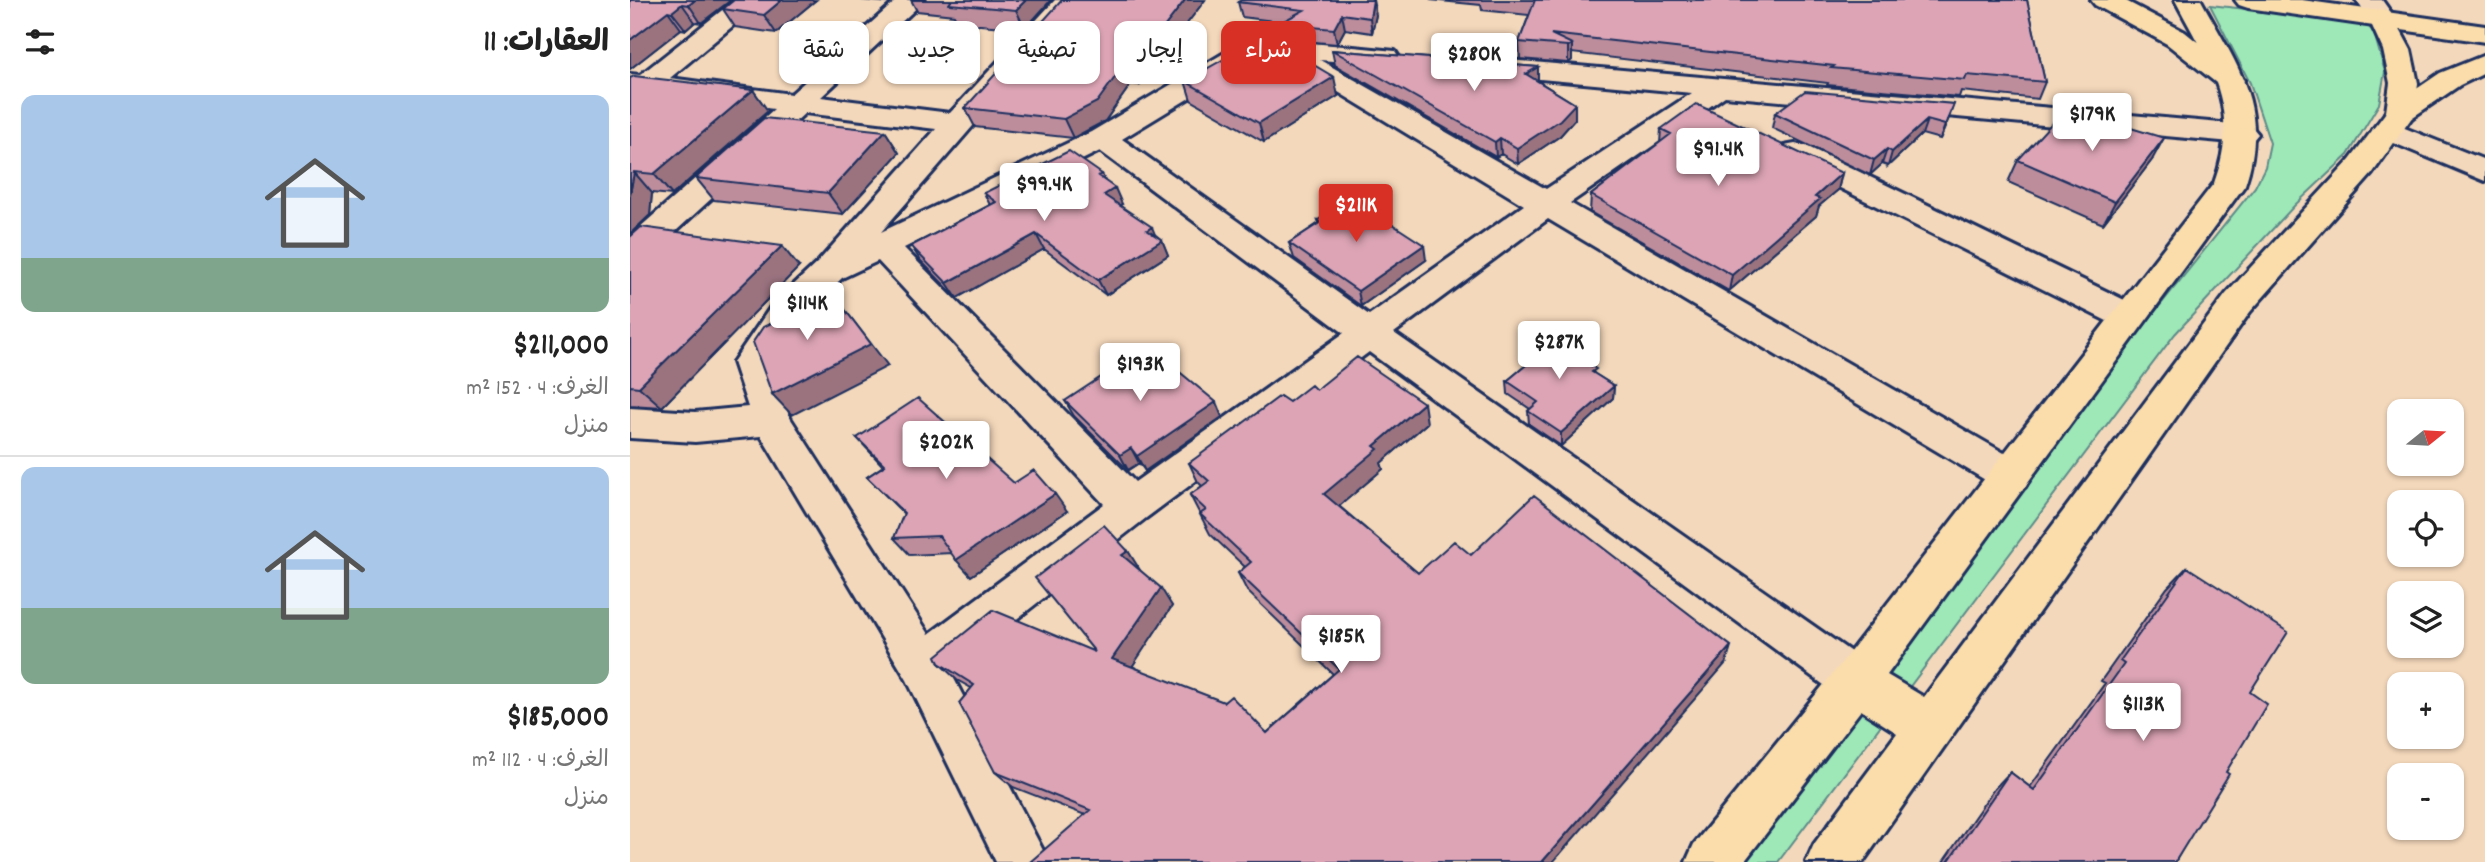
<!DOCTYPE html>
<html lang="ar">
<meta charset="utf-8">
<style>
body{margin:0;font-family:Dekko,"Playpen Sans Arabic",sans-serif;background:#f6f6f6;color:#222;direction:rtl;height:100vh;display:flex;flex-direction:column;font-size:26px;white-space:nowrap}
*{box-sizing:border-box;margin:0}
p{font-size:23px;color:#767676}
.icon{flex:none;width:38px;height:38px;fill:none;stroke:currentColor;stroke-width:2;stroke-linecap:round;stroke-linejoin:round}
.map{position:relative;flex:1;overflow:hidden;direction:ltr}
.side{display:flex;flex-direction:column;background:#fff;width:630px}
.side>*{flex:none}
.banner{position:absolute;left:21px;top:21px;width:665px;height:63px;direction:rtl;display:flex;gap:14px}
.needle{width:46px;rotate:72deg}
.tools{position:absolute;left:1757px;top:399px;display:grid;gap:14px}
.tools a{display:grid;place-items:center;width:77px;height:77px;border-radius:14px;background:#fff;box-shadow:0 2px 5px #0004;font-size:35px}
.price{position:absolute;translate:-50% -60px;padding:0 16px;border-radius:7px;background:#fff;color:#222;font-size:23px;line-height:46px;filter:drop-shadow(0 2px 4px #0008)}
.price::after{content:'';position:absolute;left:50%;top:42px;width:21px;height:16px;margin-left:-10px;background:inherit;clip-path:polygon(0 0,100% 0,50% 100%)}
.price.on{background:#d93025;color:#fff}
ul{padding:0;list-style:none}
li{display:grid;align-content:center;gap:14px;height:371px;padding:0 21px}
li+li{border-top:2px solid #e0e0e0}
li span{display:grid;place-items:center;height:217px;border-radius:14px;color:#555}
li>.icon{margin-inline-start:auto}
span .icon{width:126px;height:126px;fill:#fffc;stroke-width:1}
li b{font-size:30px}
h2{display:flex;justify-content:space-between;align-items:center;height:84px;padding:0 21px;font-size:30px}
.chip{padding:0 24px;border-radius:14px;background:#fff;box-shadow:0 2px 5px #0004;font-size:24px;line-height:63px}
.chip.on{background:#d93025;color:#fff}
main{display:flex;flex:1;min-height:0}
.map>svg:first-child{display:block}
.green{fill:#9ee7b6;stroke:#5c8b8a;stroke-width:2}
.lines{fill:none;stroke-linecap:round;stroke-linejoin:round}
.minor-casing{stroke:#1b2f5e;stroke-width:6}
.major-casing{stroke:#1b2f5e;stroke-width:6}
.highway-casing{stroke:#1b2f5e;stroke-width:6}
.minor{fill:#f4d8bb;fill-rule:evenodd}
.major{fill:#faddab;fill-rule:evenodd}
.highway{fill:#faddab;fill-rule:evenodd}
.wall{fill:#bd8d9c;stroke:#1b2f5e;stroke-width:2}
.shaded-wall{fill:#9a737f;stroke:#1b2f5e;stroke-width:2}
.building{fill:#dca4b5;stroke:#1b2f5e;stroke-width:2}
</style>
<main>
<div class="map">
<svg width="1855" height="862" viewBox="0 0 1855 862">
<rect width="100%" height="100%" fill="#f4d8bb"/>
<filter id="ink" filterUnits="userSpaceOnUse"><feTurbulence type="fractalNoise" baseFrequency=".0143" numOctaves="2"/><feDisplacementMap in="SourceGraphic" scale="14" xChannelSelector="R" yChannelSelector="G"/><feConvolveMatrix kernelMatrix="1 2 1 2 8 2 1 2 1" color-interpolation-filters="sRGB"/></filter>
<g filter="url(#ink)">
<path class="green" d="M 1580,5 L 1735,22 L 1744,33 L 1755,72 L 1749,104 L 1718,155 L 1665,205 L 1545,334 L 1148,862 L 1110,862 L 1519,319 L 1625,187 L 1635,167 L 1640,143 L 1620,83 Z"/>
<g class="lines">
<defs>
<path id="minor" d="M 105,0 L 134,0 L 40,78 L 161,94 L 267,0 L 295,0 L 191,97 L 320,113 L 425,0 L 452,0 L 251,232 L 461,132 L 606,46 L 640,39 L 765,51 L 769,57 L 765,63 L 755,65 L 690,60 L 916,189 L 1062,93 L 857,74 L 847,72 L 843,66 L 847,60 L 857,58 L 1613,125 L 1623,128 L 1628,134 L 1623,140 L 1613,143 L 1095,96 L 940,203 L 1395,465 L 1401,476 L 1395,487 L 1381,492 L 1367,487 L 918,219 L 764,333 L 1241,666 L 1248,681 L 1241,696 L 1225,703 L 1209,696 L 739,352 L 516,518 L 320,671 L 419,862 L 366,862 L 277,680 L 131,436 L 65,442 L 0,438 L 0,408 L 65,412 L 118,407 L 103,362 L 142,305 L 188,262 L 306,129 L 175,113 L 12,262 L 0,265 L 0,236 L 144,109 L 21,93 L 14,99 L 0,101 L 0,74 L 10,75 ZM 640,55 L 649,56 L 894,205 L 739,315 L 492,139 L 625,58 ZM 470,151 L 714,333 L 505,482 L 274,248 ZM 248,261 L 474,504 L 299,634 L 159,416 L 140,363 L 166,323 L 212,278 Z
M 1726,0 L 1752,0 L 1764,17 L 1760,23 L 1751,25 L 1742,23 Z
M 1757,121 L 1855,160 L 1855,181 L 1747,136 L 1742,130 L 1747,124 Z
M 1165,144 L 1176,146 L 1511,308 L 1517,317 L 1511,326 L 1499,330 L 1487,326 L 1154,160 L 1150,153 L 1154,146 Z"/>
<path id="major" d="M 1545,0 L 1571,0 C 1607,66 1641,108 1615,185 L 1257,675 L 1294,697 L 1596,294 L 1720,160 L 1756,112 L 1760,83 L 1753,50 L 1738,17 L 1742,11 L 1751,9 L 1760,11 L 1781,50 L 1788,83 L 1785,113 L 1742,174 L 1620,312 L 1233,862 L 1176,862 L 1184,844 L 1267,733 L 1231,710 L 1114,862 L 1056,862 L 1064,844 L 1209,666 L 1584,183 C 1612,108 1579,65 1545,0 Z"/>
<path id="highway" d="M 1461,0 L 1494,0 L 1555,32 L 1614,80 L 1610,86 L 1600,88 L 1590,86 L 1537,44 L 1465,5 Z
M 1605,0 L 1672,0 L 1855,26 L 1855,42 L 1618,8 L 1609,5 Z
M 1855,55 L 1855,73 L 1830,85 L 1780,119 L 1770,122 L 1760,119 L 1755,113 L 1760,107 L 1810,73 Z"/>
</defs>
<use href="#minor" class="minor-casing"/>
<use href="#major" class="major-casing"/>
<use href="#highway" class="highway-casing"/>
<use href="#minor" class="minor"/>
<use href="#major" class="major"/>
<use href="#highway" class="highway"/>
</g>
<path class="wall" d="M 0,0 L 101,0 L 71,23 L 65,22 L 56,30 L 51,29 L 0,69 Z
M 186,0 L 146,33 L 105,27 L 93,9 Z
M 231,0 L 264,0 L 260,3 Z
M 281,0 L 421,0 L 395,29 L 328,23 L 324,15 L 287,11 Z
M 575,0 L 510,85 L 501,84 L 475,121 L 443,138 L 345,127 L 335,108 Z
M 800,0 L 1397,0 L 1415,82 L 1408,99 L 1331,91 L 1329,97 L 1197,85 L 1198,83 L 942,53 L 942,60 L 938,63 L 890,59 L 889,42 L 899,15 L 852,10 L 851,5 Z
M 608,2 L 746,15 L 742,33 L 715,29 L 707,44 L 652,39 L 648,24 L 652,22 L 612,17 Z
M 702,50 L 908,67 L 908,81 L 945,104 L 945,119 L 930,136 L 888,164 L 871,154 L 866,157 L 705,65 Z
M 0,78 L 123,90 L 138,111 L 42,195 L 22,193 L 20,215 L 0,234 Z
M 555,81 L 708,96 L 634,142 L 561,100 Z
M 1145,113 L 1319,118 L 1310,139 L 1292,134 L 1258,166 L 1252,164 L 1240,175 L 1142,128 Z
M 1031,129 L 1212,173 L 1208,190 L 1189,206 L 1186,216 L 1099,291 L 960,212 L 961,195 L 1030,143 Z
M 255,131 L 269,153 L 213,214 L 84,200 L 66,178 Z
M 1388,160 L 1522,160 L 1473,224 L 1378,182 Z
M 472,174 L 475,181 L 492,204 L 489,205 L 532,240 L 538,255 L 476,295 L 414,249 L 327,298 L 291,261 L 281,246 L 360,205 L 354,193 Z
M 688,220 L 796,260 L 731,306 L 664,258 L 659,243 L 689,223 Z
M 0,237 L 169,267 L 32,407 L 0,405 Z
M 945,344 L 945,355 L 965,374 L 984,386 L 983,398 L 931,446 L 899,424 L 898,411 L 900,409 L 878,394 L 877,381 L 900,362 L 895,358 L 894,345 Z
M 686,390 L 797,423 L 751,463 L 753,469 L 709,506 L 788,573 L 841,555 L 1096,663 L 455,815 L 383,787 L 365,772 L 341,688 L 327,680 L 309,663 L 465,652 L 498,551 L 509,570 L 542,606 L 502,666 L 637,733 L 703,674 L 617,591 L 608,573 L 615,567 L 580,534 L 560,495 L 572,486 L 568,482 L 559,463 L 659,402 Z
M 435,401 L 592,417 L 515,471 L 509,463 L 498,470 L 444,416 Z
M 227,438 L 384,483 L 437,511 L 341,576 L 322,553 L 280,555 L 264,538 L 274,514 L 237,477 L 253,466 Z
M 1557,567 L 1620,692 L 1596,772 L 1545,862 L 1313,862 L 1364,789 L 1380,772 L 1400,787 L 1475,683 L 1471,681 L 1537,588 Z"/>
<path class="shaded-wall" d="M 65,0 L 101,0 L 71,23 L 59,5 Z
M 152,0 L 186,0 L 146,33 L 134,15 Z
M 396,0 L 421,0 L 395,29 L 386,10 Z
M 555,0 L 575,0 L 510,85 L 503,67 Z
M 743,0 L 746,15 L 742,33 L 740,18 Z
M 52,4 L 65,22 L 56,30 L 42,12 Z
M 38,11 L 51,29 L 0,69 L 0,40 Z
M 712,14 L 715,29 L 707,44 L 704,29 Z
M 942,44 L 942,60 L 938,63 L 938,46 Z
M 494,65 L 501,84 L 475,121 L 443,138 L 434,119 Z
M 908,67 L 908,82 L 896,74 Z
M 704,77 L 708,96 L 634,142 L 629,123 Z
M 123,90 L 138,111 L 42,195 L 24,174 Z
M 945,104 L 945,119 L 930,136 L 888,164 L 887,148 Z
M 1324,104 L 1319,118 L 1310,139 L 1315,125 Z
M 1297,120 L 1292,134 L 1258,166 L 1262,152 Z
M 255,131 L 269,153 L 213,214 L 198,193 Z
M 870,138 L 871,154 L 866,157 L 865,142 Z
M 1534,138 L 1522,160 L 1473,224 L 1485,202 Z
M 1257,149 L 1252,164 L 1240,175 L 1244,160 Z
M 4,172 L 22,193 L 20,215 L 0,234 L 0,194 Z
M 1212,173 L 1208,190 L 1189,206 L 1186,216 L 1099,291 L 1102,275 L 1185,197 Z
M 485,188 L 492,204 L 481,210 L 474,195 Z
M 522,227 L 528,242 L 517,230 Z
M 406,234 L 414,249 L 327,298 L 317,283 Z
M 532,240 L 538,255 L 476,295 L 468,280 Z
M 794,245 L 796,260 L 731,306 L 728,291 Z
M 152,246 L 169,267 L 32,407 L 9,387 Z
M 203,294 L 258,366 L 162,415 L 142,394 Z
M 945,344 L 945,357 L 937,350 Z
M 984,386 L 983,398 L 931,446 L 931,433 Z
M 586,402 L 592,417 L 515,471 L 507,456 Z
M 794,403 L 797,423 L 751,463 L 753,469 L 700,514 L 694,494 L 744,446 Z
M 501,448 L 509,463 L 498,470 L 490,455 Z
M 425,494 L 437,511 L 341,576 L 326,560 Z
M 498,551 L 510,570 L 504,574 L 492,555 Z
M 531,588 L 542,606 L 496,676 L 482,659 Z
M 1101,646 L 1096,663 L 923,862 L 912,862 Z"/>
<path class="building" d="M 0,0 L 65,0 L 59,5 L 52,4 L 42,12 L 38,11 L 0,40 Z
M 104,0 L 152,0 L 134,15 L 93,9 Z
M 322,0 L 396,0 L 386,10 L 319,4 Z
M 432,0 L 555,0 L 503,67 L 494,65 L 467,102 L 434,119 L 335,108 Z
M 611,0 L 743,0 L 740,18 L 712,14 L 704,29 L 648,24 L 674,10 L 608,2 Z
M 905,0 L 1397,0 L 1415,82 L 1337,75 L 1335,80 L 1201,68 L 1204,66 L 921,34 L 942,44 L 938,46 L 889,42 Z
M 628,40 L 645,42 L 704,77 L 629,123 L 555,81 Z
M 702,50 L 908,67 L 896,74 L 945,104 L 930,120 L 887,148 L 870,138 L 865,142 Z
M 4,76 L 123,90 L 24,174 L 4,172 L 0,194 L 0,78 Z
M 1175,91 L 1324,104 L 1315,125 L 1297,120 L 1262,152 L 1257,149 L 1244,160 L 1145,113 Z
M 1066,104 L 1212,173 L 1185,197 L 1190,199 L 1102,275 L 961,195 L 1041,134 L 1031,129 Z
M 1431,113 L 1471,119 L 1534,138 L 1485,202 L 1388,160 Z
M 134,118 L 255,131 L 198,193 L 66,178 Z
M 439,151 L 472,174 L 468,176 L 485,188 L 474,195 L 522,227 L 517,230 L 532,240 L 468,280 L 406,234 L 317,283 L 281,246 L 366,202 L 354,193 Z
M 722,198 L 794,245 L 728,291 L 659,243 L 691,222 L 688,220 Z
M 11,227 L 152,246 L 9,387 L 0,386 L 0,237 Z
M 203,294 L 241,344 L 142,394 L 123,342 L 133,327 Z
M 919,326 L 945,344 L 937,350 L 966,369 L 962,372 L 984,386 L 931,433 L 898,411 L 908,402 L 877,381 L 908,355 L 894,345 Z
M 518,346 L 586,402 L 507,456 L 501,448 L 490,455 L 435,401 Z
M 727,357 L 794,403 L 744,446 L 748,449 L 694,494 L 788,573 L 824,541 L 841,555 L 904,495 L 1101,646 L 912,862 L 400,862 L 460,810 L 365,772 L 329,703 L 344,685 L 309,663 L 306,656 L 363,610 L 465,652 L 405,578 L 474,525 L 498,551 L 492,555 L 531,588 L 482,659 L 594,702 L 601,696 L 637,733 L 709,669 L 608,573 L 621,562 L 570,514 L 576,510 L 560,495 L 579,481 L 559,463 L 650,396 L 659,402 L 681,385 L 686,390 Z
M 288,398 L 384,483 L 404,470 L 425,494 L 326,560 L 309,536 L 264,538 L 274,513 L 237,477 L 255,465 L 227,438 Z
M 1557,567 L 1658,632 L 1620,692 L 1637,704 L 1596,772 L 1599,774 L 1545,862 L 1318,862 L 1380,772 L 1404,790 L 1494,664 L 1490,661 Z"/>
</g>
</svg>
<div class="tools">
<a><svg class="needle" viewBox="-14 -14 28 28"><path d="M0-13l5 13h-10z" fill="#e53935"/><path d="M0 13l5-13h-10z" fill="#767676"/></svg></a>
<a><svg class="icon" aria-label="locate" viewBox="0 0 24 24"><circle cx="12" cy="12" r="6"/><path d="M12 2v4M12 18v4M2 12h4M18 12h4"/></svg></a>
<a><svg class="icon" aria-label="layers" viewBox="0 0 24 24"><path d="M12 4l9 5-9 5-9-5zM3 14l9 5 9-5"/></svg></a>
<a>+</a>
<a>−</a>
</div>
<b class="price" style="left:844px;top:93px">$280K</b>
<b class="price" style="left:1462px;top:153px">$179K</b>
<b class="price" style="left:1088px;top:188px">$91.4K</b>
<b class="price" style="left:414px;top:223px">$99.4K</b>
<b class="price on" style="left:726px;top:244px">$211K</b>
<b class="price" style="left:177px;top:342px">$114K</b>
<b class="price" style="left:929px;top:381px">$287K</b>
<b class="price" style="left:510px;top:403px">$193K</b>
<b class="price" style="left:316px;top:481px">$202K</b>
<b class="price" style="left:711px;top:675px">$185K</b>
<b class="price" style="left:1513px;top:743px">$113K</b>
<div class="banner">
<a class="chip on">شراء</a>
<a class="chip">إيجار</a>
<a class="chip">تصفية</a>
<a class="chip">جديد</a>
<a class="chip">شقة</a>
</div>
</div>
<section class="side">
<h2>العقارات: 11<svg class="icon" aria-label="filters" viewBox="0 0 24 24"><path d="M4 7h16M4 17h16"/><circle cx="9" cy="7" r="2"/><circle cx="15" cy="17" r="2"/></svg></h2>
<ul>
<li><span style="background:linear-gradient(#a9c7e8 75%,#7fa58c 0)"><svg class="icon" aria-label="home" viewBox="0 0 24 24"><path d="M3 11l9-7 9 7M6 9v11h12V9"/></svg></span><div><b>$211,000</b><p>الغرف: 4 · 152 m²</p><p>منزل</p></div></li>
<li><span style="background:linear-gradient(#a9c7e8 65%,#7fa58c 0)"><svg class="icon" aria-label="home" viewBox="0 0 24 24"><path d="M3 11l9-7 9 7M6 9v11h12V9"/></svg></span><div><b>$185,000</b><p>الغرف: 4 · 112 m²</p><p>منزل</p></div></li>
</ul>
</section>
</main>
